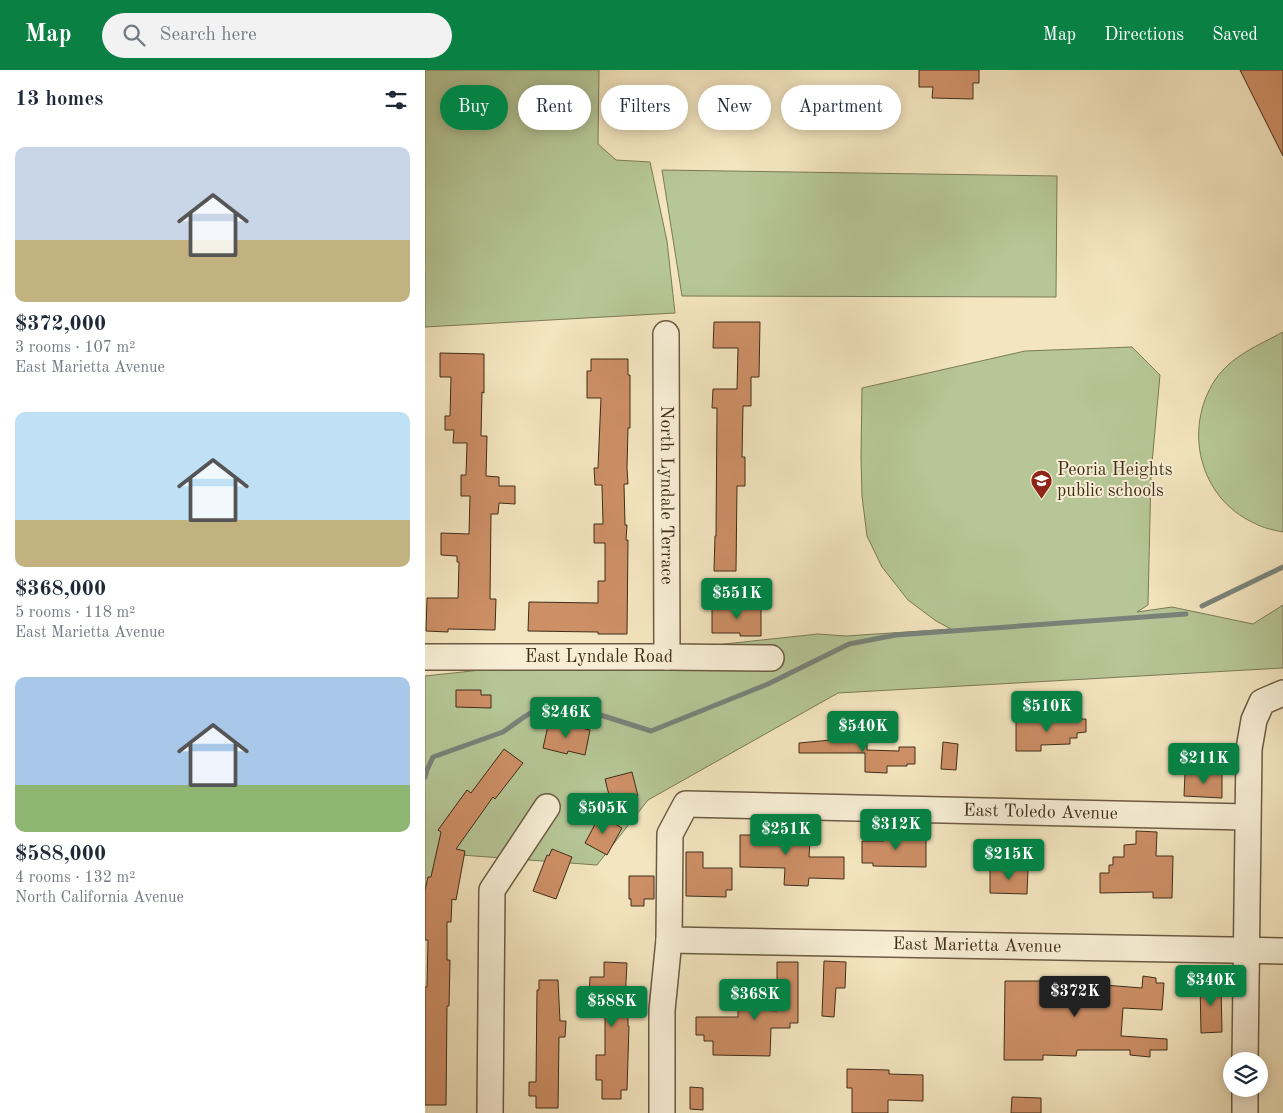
<!DOCTYPE html>
<meta charset="utf-8">
<style>
body{margin:0;font-family:"Old Standard TT",serif;background:#f2f2f3;color:#1f2937;height:100vh;display:flex;flex-direction:column;font-size:19px;white-space:nowrap}
*{box-sizing:border-box;margin:0}
p{font-size:16px;color:#747a83}
.icon{flex:none;width:28px;height:28px;fill:none;stroke:currentColor;stroke-width:2;stroke-linecap:round;stroke-linejoin:round}
.map{position:relative;flex:1;overflow:hidden}
.sheet{display:flex;flex-direction:column;background:#fff;width:425px}
.sheet>*{flex:none}
.guide{position:absolute;left:15px;top:15px;width:475px;height:45px;display:flex;gap:10px}
.fabs{position:absolute;left:798px;top:982px;display:grid;gap:10px}
.fabs a{display:grid;place-items:center;width:45px;height:45px;border-radius:50%;background:#fff;box-shadow:0 2px 12px #0003;font-size:25px}
.price{position:absolute;translate:-50% -42px;padding:0 11px;border-radius:5px;background:#0b8043;color:#fff;font-size:16px;line-height:32px;filter:drop-shadow(0 1px 2px #0008)}
.price::after{content:'';position:absolute;left:50%;top:30px;width:15px;height:11px;margin-left:-8px;background:inherit;clip-path:polygon(0 0,100% 0,50% 100%)}
.price.current{background:#222;color:#fff}
ul{padding:0;list-style:none}
li{display:grid;align-content:center;gap:10px;height:265px;padding:0 15px}
li span{display:grid;place-items:center;height:155px;border-radius:10px;color:#555}
li>.icon{margin-inline-start:auto}
span .icon{width:90px;height:90px;fill:#fffc;stroke-width:1}
li b{font-size:21px}
h2{display:flex;justify-content:space-between;align-items:center;height:60px;padding:0 15px;font-size:21px}
.chip{padding:0 18px;border-radius:22px;background:#fff;box-shadow:0 2px 12px #0003;font-size:18px;line-height:45px}
.chip.current{background:#0b8043;color:#fff}
header{display:flex;align-items:center;gap:30px;box-sizing:border-box;height:70px;padding:0 25px;background:#0b8043;color:#fff}
header strong{font-size:24px}
nav{display:flex;gap:28px;margin-inline-start:auto;font-size:18px}
.search{width:350px;height:45px;background:#f2f2f3;display:flex;align-items:center;gap:12px;box-sizing:border-box;padding:0 18px;border-radius:28px;color:#747a83;font-size:19px}
main{display:flex;flex:1;min-height:0}
.map>svg:first-child{display:block}
.green{fill:#b6c696;stroke:#7b7a58}
.lines{fill:none;stroke-linecap:round;stroke-linejoin:round}
.stream{stroke:#79837a;stroke-width:5}
.building{fill:#cd8f66;stroke:#402d19}
.minor-casing{stroke:#6d5b42;stroke-width:28}
.minor{stroke:#f7eed5;stroke-width:25}
.labels{text-anchor:middle;dominant-baseline:central;stroke-width:4;stroke-linejoin:round;paint-order:stroke}
.poi-label{font-size:18px;fill:#402d19;stroke:#f7eed5;text-anchor:start}
.street-label{font-size:18px;fill:#402d19;stroke:#f7eed5}
</style>
<header>
<strong>Map</strong>
<div class="search"><svg class="icon" aria-label="search" viewBox="0 0 24 24"><circle cx="10" cy="10" r="6"/><path d="M15 15l6 6"/></svg>Search here</div>
<nav><a>Map</a><a>Directions</a><a>Saved</a></nav>
</header>
<main>
<section class="sheet">
<h2>13 homes<svg class="icon" aria-label="filters" viewBox="0 0 24 24"><path d="M4 7h16M4 17h16"/><circle cx="9" cy="7" r="2"/><circle cx="15" cy="17" r="2"/></svg></h2>
<ul>
<li><span style="background:linear-gradient(#c9d6e8 60%,#c2b280 0)"><svg class="icon" aria-label="home" viewBox="0 0 24 24"><path d="M3 11l9-7 9 7M6 9v11h12V9"/></svg></span><div><b>$372,000</b><p>3 rooms · 107 m²</p><p>East Marietta Avenue</p></div></li>
<li><span style="background:linear-gradient(#bfe0f5 70%,#c2b280 0)"><svg class="icon" aria-label="home" viewBox="0 0 24 24"><path d="M3 11l9-7 9 7M6 9v11h12V9"/></svg></span><div><b>$368,000</b><p>5 rooms · 118 m²</p><p>East Marietta Avenue</p></div></li>
<li><span style="background:linear-gradient(#a9c7e8 70%,#8fb573 0)"><svg class="icon" aria-label="home" viewBox="0 0 24 24"><path d="M3 11l9-7 9 7M6 9v11h12V9"/></svg></span><div><b>$588,000</b><p>4 rooms · 132 m²</p><p>North California Avenue</p></div></li>
</ul>
</section>
<div class="map">
<svg width="858" height="1043" viewBox="0 0 858 1043">
<rect width="100%" height="100%" fill="#f3e5bf"/>
<filter id="stains"><feTurbulence type="fractalNoise" baseFrequency=".004" numOctaves="4"/><feColorMatrix values="0 0 0 0 .2 0 0 0 0 .09 0 0 0 0 .02 0 0 0 .5 -.17"/></filter>
<radialGradient id="worn" r=".72"><stop offset=".6" stop-color="#630" stop-opacity="0"/><stop offset="1" stop-color="#630" stop-opacity=".3"/></radialGradient>
<path class="green" d="M 0,0 L 174,0 L 173,74 L 191,90 L 225,92 L 242,171 L 250,243 L 0,257 Z
M 237,100 L 632,106 L 631,227 L 257,226 Z
M 858,262 L 858,462 C 848,460 838,458 829,453 C 774,428 758,359 790,310 C 806,286 834,275 858,262 Z
M 707,277 L 735,305 L 726,404 L 723,535 L 712,542 L 747,537 L 828,554 L 858,535 L 858,598 L 413,623 L 223,730 L 172,795 L 36,785 L 0,846 L 0,606 L 393,564 L 421,566 L 526,559 L 511,551 L 483,530 L 457,497 L 442,466 L 437,426 L 436,387 L 437,318 L 600,281 Z"/>
<g class="lines">
<path class="stream" d="M 777,536 L 858,497
M 0,707 L 2,700 L 8,687 L 78,662 L 99,647 L 111,640 L 132,637 L 138,639 L 147,636 L 226,661 L 343,614 L 424,574 L 471,565 L 761,544"/>
</g>
<path class="building" d="M 494,0 L 554,0 L 554,13 L 548,13 L 548,29 L 507,28 L 508,17 L 494,17 Z
M 815,0 L 858,0 L 858,86 Z
M 289,252 L 335,252 L 334,307 L 326,307 L 326,336 L 318,336 L 317,387 L 320,387 L 320,416 L 312,416 L 311,501 L 289,501 L 290,466 L 291,466 L 292,338 L 287,338 L 288,319 L 312,319 L 313,278 L 288,278 Z
M 15,283 L 59,284 L 59,323 L 57,322 L 56,366 L 62,366 L 61,406 L 74,407 L 74,416 L 90,416 L 90,434 L 74,433 L 73,444 L 66,444 L 65,529 L 71,529 L 70,560 L 23,559 L 23,562 L 1,561 L 2,528 L 33,528 L 34,492 L 32,492 L 32,486 L 16,485 L 16,463 L 44,464 L 45,426 L 36,426 L 36,405 L 41,405 L 42,373 L 28,373 L 29,360 L 20,360 L 20,346 L 25,346 L 26,307 L 15,307 Z
M 166,289 L 203,289 L 203,305 L 205,305 L 205,358 L 203,358 L 202,398 L 203,414 L 199,414 L 200,455 L 202,455 L 201,470 L 203,470 L 202,564 L 173,564 L 173,562 L 103,561 L 104,532 L 173,533 L 173,511 L 180,511 L 180,473 L 169,473 L 169,454 L 178,454 L 177,415 L 170,415 L 169,398 L 173,398 L 176,328 L 162,328 L 162,301 L 166,301 Z
M 287,535 L 336,535 L 336,566 L 315,566 L 315,563 L 287,563 Z
M 31,620 L 56,620 L 56,625 L 66,625 L 66,638 L 31,637 Z
M 661,649 L 661,662 L 652,663 L 652,668 L 645,668 L 645,674 L 616,675 L 616,681 L 591,681 L 591,650 Z
M 124,651 L 165,660 L 160,685 L 143,681 L 142,684 L 118,678 Z
M 406,668 L 442,668 L 442,680 L 474,681 L 474,677 L 490,677 L 490,694 L 482,694 L 482,696 L 462,696 L 462,703 L 440,702 L 440,683 L 374,683 L 374,673 L 406,670 Z
M 518,672 L 533,674 L 531,700 L 516,699 Z
M 79,679 L 98,693 L 70,729 L 68,727 L 31,779 L 40,781 L 31,830 L 27,829 L 26,852 L 22,852 L 22,890 L 25,890 L 24,936 L 22,936 L 21,1035 L 0,1035 L 0,917 L 2,917 L 3,870 L 0,870 L 0,820 L 3,807 L 6,807 L 16,762 L 13,760 L 42,720 L 46,723 Z
M 207,702 L 213,726 L 186,733 L 180,709 Z
M 775,702 L 797,703 L 797,728 L 759,726 L 760,703 L 775,704 Z
M 175,745 L 197,758 L 182,785 L 160,773 Z
M 327,750 L 349,750 L 349,771 L 385,771 L 384,787 L 419,787 L 419,809 L 384,808 L 383,816 L 359,815 L 360,798 L 315,797 L 315,765 L 327,765 Z
M 711,761 L 732,762 L 731,786 L 748,786 L 747,828 L 728,828 L 728,822 L 675,823 L 675,803 L 684,803 L 684,795 L 688,795 L 688,787 L 699,787 L 699,775 L 711,774 Z
M 459,764 L 501,765 L 501,797 L 448,796 L 448,793 L 437,793 L 437,771 L 459,771 Z
M 127,779 L 147,787 L 131,829 L 108,821 L 122,785 L 124,786 Z
M 261,782 L 278,782 L 278,798 L 307,798 L 307,820 L 301,820 L 301,827 L 261,826 Z
M 565,799 L 603,800 L 602,824 L 565,823 Z
M 204,806 L 229,806 L 229,829 L 219,829 L 219,836 L 206,836 L 206,829 L 204,829 Z
M 399,891 L 421,892 L 420,918 L 411,918 L 409,947 L 397,946 Z
M 179,892 L 202,893 L 200,932 L 201,932 L 201,943 L 203,943 L 203,956 L 204,956 L 202,1020 L 196,1020 L 196,1029 L 177,1029 L 177,1010 L 171,1010 L 171,985 L 180,985 L 180,947 L 163,947 L 165,907 L 179,907 Z
M 352,892 L 373,892 L 373,953 L 365,953 L 365,958 L 346,958 L 345,986 L 288,985 L 288,971 L 279,971 L 279,965 L 271,965 L 271,947 L 313,947 L 313,939 L 352,941 Z
M 718,906 L 731,908 L 731,913 L 739,913 L 737,940 L 698,938 L 696,966 L 742,969 L 742,980 L 725,980 L 725,987 L 705,985 L 705,980 L 652,980 L 651,986 L 618,985 L 618,990 L 579,990 L 580,911 L 631,911 L 631,910 L 647,910 L 647,916 L 679,917 L 679,915 L 717,918 Z
M 114,910 L 133,910 L 135,951 L 141,951 L 140,967 L 134,967 L 133,1038 L 111,1038 L 111,1026 L 104,1026 L 104,1012 L 111,1012 L 112,920 L 114,920 Z
M 794,911 L 794,916 L 796,916 L 797,962 L 776,963 L 775,912 Z
M 422,999 L 464,1000 L 464,1004 L 498,1005 L 498,1031 L 463,1030 L 463,1043 L 427,1043 L 427,1018 L 422,1018 Z
M 265,1017 L 278,1018 L 278,1040 L 265,1039 Z
M 587,1027 L 616,1028 L 616,1043 L 586,1043 Z"/>
<g class="lines">
<defs>
<g id="minor">
<path id="s1" d="M 241,264 L 242,587"/>
<path id="s2" d="M 0,587 L 242,587 L 346,588"/>
<path id="s3" d="M 244,870 L 858,881"/>
<path d="M 820,991 L 824,679 L 829,650 L 837,632 L 858,623"/>
<path d="M 65,1043 L 67,820 L 122,737"/>
<path id="s4" d="M 237,1043 L 237,940 L 244,870 L 245,764 L 261,734 L 822,747"/>
<path d="M 820,1043 L 820,1019"/>
</g>
</defs>
<use href="#minor" class="minor-casing"/>
<use href="#minor" class="minor"/>
</g>
<defs>
<symbol id="school-pin" viewBox="-11 -11 22 30"><path d="M0 17L-7.5 6A9.5 9.5 0 1 1 7.5 6Z" fill="#8f2418" stroke="#f7eed5"/><path d="M0-5L7-2L0 1L-7-2ZM-4 1L0 2.5L4 1V4Q0 6-4 4Z" fill="#fff"/></symbol>
</defs>
<g fill-rule="evenodd">
<use href="#school-pin" x="604" y="398" width="25" height="34"/>
</g>
<g class="labels">
<g class="poi-label">
<text x="632" y="400">Peoria Heights<tspan x="632" dy="21">public schools</tspan></text>
</g>
<g class="street-label">
<text stroke="none"><textPath href="#s1" startOffset="161">North Lyndale Terrace</textPath></text>
<text stroke="none"><textPath href="#s2" startOffset="174">East Lyndale Road</textPath></text>
<text stroke="none"><textPath href="#s4" startOffset="668">East Toledo Avenue</textPath></text>
<text stroke="none"><textPath href="#s3" startOffset="308">East Marietta Avenue</textPath></text>
</g>
</g>
<rect width="100%" height="100%" filter="url(#stains)"/>
<rect width="100%" height="100%" fill="url(#worn)"/>
</svg>
<div class="fabs">
<a><svg class="icon" aria-label="layers" viewBox="0 0 24 24"><path d="M12 4l9 5-9 5-9-5zM3 14l9 5 9-5"/></svg></a>
</div>
<b class="price" style="left:312px;top:550px">$551K</b>
<b class="price" style="left:622px;top:663px">$510K</b>
<b class="price" style="left:141px;top:669px">$246K</b>
<b class="price" style="left:438px;top:683px">$540K</b>
<b class="price" style="left:779px;top:715px">$211K</b>
<b class="price" style="left:178px;top:765px">$505K</b>
<b class="price" style="left:471px;top:781px">$312K</b>
<b class="price" style="left:361px;top:786px">$251K</b>
<b class="price" style="left:584px;top:811px">$215K</b>
<b class="price" style="left:786px;top:937px">$340K</b>
<b class="price current" style="left:650px;top:948px">$372K</b>
<b class="price" style="left:330px;top:951px">$368K</b>
<b class="price" style="left:187px;top:958px">$588K</b>
<div class="guide">
<a class="chip current">Buy</a>
<a class="chip">Rent</a>
<a class="chip">Filters</a>
<a class="chip">New</a>
<a class="chip">Apartment</a>
</div>
</div>
</main>
